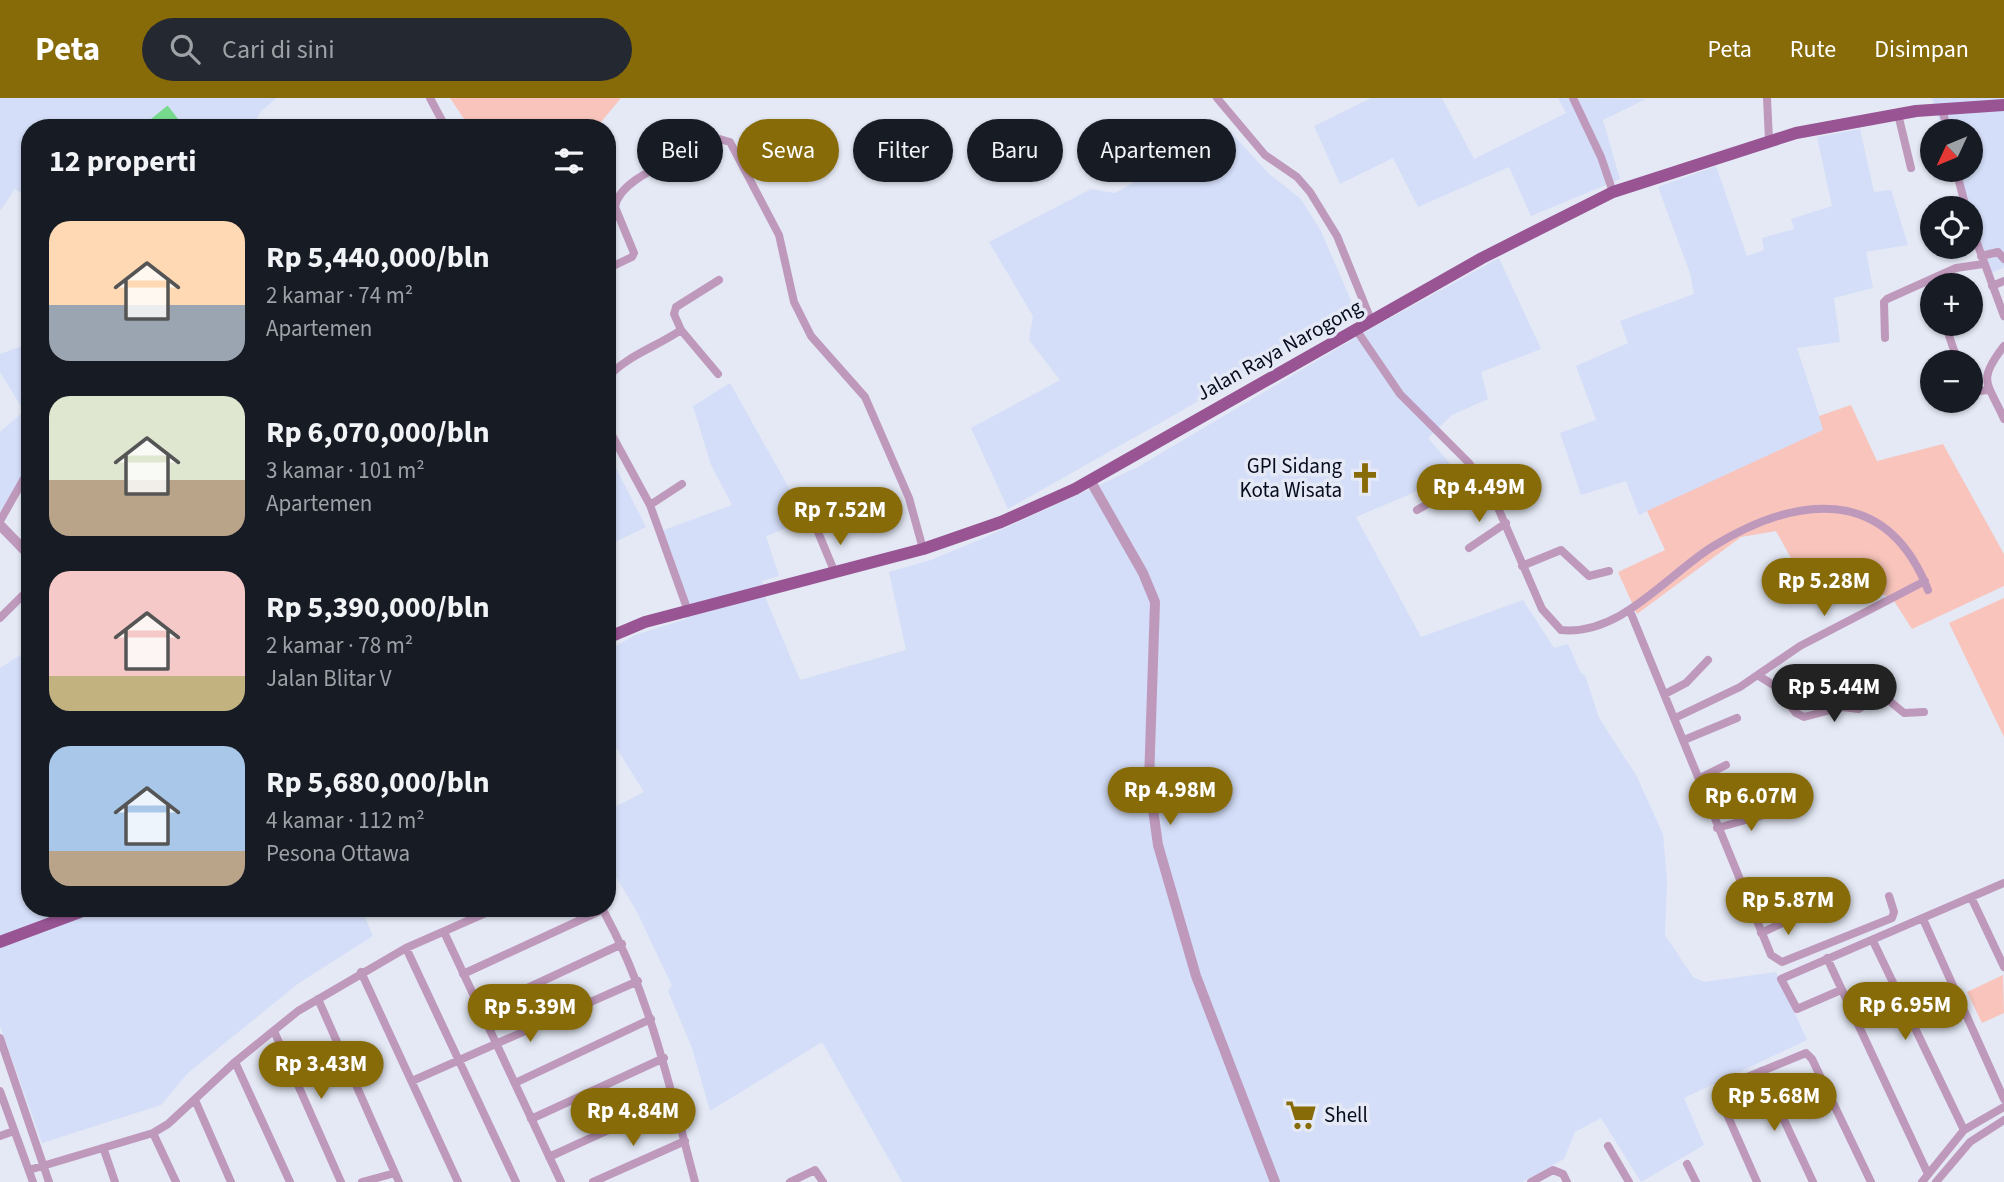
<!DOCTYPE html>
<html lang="id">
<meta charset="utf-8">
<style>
body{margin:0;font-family:"Source Sans 3",sans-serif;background:#242831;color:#f1f3f6;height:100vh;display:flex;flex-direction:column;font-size:26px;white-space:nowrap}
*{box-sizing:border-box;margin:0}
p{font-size:23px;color:#9ea1a6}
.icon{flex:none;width:38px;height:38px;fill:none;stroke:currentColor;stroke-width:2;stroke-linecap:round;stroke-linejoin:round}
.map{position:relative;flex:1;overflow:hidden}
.details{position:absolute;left:21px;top:21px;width:595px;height:798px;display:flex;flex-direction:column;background:#171b24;border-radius:28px;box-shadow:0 2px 5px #0004}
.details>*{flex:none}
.guide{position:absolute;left:637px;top:21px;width:665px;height:63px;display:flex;gap:14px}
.needle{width:46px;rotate:226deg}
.tools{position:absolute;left:1920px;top:21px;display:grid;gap:14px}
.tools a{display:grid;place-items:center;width:63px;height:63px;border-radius:50%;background:#171b24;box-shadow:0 2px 5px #0004;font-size:35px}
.price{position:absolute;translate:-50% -60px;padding:0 16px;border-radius:24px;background:#886b09;color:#fff;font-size:23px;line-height:46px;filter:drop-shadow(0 2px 4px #0008)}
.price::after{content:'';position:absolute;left:50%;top:42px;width:21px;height:16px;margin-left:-10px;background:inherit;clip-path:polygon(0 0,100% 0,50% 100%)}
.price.selected{background:#222;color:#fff}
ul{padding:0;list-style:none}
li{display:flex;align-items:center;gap:21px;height:175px;padding:0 28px}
li span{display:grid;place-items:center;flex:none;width:196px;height:140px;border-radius:21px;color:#555}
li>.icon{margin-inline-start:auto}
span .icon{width:84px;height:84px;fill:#fffc;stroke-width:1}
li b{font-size:30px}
h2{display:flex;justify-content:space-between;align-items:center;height:84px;padding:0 28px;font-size:30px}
.chip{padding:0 24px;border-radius:32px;background:#171b24;box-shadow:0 2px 5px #0004;font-size:24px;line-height:63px}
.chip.selected{background:#886b09;color:#fff}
header{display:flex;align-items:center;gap:42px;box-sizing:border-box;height:98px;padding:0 35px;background:#886b09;color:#fff}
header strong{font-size:33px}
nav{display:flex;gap:38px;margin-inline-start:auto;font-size:24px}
.search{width:490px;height:63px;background:#242831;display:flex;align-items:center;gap:18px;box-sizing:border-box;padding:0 24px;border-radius:38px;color:#9ea1a6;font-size:26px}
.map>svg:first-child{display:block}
.built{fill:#d4def8}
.green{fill:#f8c4bb}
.water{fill:#76da8c}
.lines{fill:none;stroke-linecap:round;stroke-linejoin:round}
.minor{stroke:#bf99bc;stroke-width:8}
.tertiary{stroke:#bf99bc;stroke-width:10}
.primary{stroke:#985493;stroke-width:12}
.labels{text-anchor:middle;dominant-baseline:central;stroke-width:7;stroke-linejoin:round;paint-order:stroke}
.street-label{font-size:21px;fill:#060b1e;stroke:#e4e9f5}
.poi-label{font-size:21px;fill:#060b1e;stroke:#e4e9f5;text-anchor:end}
</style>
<header>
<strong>Peta</strong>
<div class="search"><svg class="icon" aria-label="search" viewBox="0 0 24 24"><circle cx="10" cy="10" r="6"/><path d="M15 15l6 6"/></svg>Cari di sini</div>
<nav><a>Peta</a><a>Rute</a><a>Disimpan</a></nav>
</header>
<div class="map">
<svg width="2004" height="1084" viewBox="0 0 2004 1084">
<rect width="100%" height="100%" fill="#e4e9f5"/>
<path class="built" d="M 0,0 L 277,0 L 261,13 L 252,30 L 30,30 L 30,101 L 15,91 L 0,113 Z
M 1371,0 L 1442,0 L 1474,61 L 1566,15 L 1558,0 L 1646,1 L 1603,22 L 1620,81 L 1531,118 L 1509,69 L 1418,109 L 1393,60 L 1340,86 L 1314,28 Z
M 1932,0 L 2004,0 L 2004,169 L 1992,175 L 1971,132 L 1970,110 L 1964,110 L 1952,72 L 1970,72 L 1970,33 L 1943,33 Z
M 1227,30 L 1268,75 L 1301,101 L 1321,133 L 1356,214 L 1008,411 L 971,330 L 1060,282 L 1029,242 L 1033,218 L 989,144 L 1091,91 L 1115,95 Z
M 1860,31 L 1874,94 L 1891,92 L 1908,147 L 1866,154 L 1873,190 L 1834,200 L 1840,244 L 1797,250 L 1824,332 L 1639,417 L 1626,383 L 1581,397 L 1560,335 L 1596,322 L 1576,268 L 1628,245 L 1620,223 L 1694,196 L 1690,175 L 1658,89 L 1716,68 L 1747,158 L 1764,152 L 1762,140 L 1794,131 L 1791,121 L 1832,108 L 1817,39 Z
M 1499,160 L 1541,251 L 1481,274 L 1488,301 L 1452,317 L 1428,340 L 1452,368 L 1413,395 L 1356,419 L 1421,539 L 1523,502 L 1554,550 L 1568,546 L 1581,575 L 1585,577 L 1599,620 L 1636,677 L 1663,736 L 1667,783 L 1665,837 L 1693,879 L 1704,884 L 1776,874 L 1807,942 L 1684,1000 L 1704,1047 L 1641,1084 L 1601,1020 L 1575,1034 L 1564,1061 L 1522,1084 L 902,1084 L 822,944 L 710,1013 L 692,950 L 668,893 L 672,888 L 636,812 L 607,764 L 607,713 L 644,694 L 607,635 L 607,545 L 611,551 L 635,537 L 686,521 L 661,433 L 732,407 L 711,367 L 693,308 L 730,285 L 807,422 L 766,438 L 779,478 L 762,483 L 766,501 L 800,582 L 906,552 L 889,474 L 931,462 L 972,445 L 1136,370 L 1365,234 Z
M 22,248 L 30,259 L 30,376 L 0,430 L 0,334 L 24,313 L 0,274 L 0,256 Z
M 607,352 L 646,429 L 607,448 Z
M 30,551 L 30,810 L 361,810 L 373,838 L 299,885 L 188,975 L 161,1007 L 42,1045 L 0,928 L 0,570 Z"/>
<path class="green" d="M 450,0 L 621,0 L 596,30 L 470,30 Z
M 1851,307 L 1877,363 L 1943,346 L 2004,456 L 2004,488 L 1912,531 L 1892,500 L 1857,487 L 1813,500 L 1776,433 L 1741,439 L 1637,516 L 1618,474 L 1665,452 L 1647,413 L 1823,332 L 1819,318 Z
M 2004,500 L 2004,639 L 1949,525 Z
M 2003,877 L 2004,915 L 1982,925 L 1967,894 Z"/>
<path class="water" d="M 168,8 L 185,30 L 140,30 L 167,8 Z"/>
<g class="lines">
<path class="minor" d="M 430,0 L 446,30
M 1217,0 L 1265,57 L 1297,79 L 1310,94 L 1337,138 L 1371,222
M 1573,0 L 1601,59 L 1613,94
M 1767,0 L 1769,42
M 1942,11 L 1948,33
M 1898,16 L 1911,70
M 1956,72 L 1966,110
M 1970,126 L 2004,218
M 1981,158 L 1998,154 L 2004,161
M 607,171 L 632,159 L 634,155 L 615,109 C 618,88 650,72 667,66 C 674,63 682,66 690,64 L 699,52 L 716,40 L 730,44 L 779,137 L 794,204 L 811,238 L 865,299 L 909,400 L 923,451
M 1992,188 L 2004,183
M 1945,226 L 1958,264
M 1355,230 L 1400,296 L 1469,365 L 1495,403 L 1542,511 L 1561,532 C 1620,538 1666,478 1712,449 C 1795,398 1886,385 1928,492
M 681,232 L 674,216 L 676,209 L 719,182
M 1885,240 L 1884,204 L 1887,201 L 1956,170 L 1983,166
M 2004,248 C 1976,284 1988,284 2004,321
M 607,280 C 626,258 658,248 681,232 L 718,276
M 1970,294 L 1988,292
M 607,328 L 650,407 L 688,513
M 650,407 L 682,386
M 1417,412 L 1431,404 L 1469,365
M 0,423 L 30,370
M 818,434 L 835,475
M 1469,450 L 1506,425
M 1522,468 L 1561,452 L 1589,478 L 1609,473
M 1630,513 L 1771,857 L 1782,864 L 1892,820 L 1894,814 L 1889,798
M 0,520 L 30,490
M 1759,578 L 1775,588 L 1796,615 L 1804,619 L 1842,609 L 1859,611 L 1881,596 L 1904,615 L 1924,614
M 1665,596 L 1686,585 L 1708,562
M 1675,620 L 1740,589 L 1800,548 L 1925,483
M 1684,642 L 1737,620
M 1700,680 L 1726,667
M 1717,730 L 1778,713
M 1971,799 L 2004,869
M 602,810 C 651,899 669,987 695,1084
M 1923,821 L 2004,1001
M 444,834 L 561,1084
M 1761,835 L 1802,816
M 1873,843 L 1964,1032
M 406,850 L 516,1084
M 1827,860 L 1928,1076
M 361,874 L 458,1084
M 463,876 L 602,812
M 1841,892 L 1797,911 L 1781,881 L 2004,785
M 318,901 L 399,1084
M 480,912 L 622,846
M 274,933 L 341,1084
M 0,940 L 49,1084
M 235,964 L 290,1084
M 1761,973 L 1813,1084
M 412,983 L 638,883
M 515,985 L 651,921
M 0,993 L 33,1084
M 195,1002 L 231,1084
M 531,1021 L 664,960
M 153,1035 L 176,1084
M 0,1038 L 14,1033
M 1608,1048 L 1629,1084
M 104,1052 L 115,1084
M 549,1059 L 674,1002
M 1687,1066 L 1696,1084
M 29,1072 L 153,1035 L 168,1026 L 235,964 L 298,913 L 406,850 L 497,810
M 362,1084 L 395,1075
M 593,1084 L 685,1043
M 790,1084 L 815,1072 L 823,1084
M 1531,1084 L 1553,1072 L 1563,1076 L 1567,1084
M 1757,1084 L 1718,996 L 1723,989 L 1806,955 L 1812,961 L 1871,1084
M 1922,1084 L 1964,1032 L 2004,1009
M 1936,1084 L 1970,1044 L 2004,1022"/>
<path class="tertiary" d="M 1090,382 L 1143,475 L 1155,504 L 1149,683 L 1158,747 L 1196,878 L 1275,1084
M 0,427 L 30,458"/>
<path class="primary" d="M 607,540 L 645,524 L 923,451 L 1001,424 L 1075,391 L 1482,160 L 1613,94 L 1796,35 L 1916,13 L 2004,7
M 0,844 L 91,810"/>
</g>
<defs>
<symbol id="church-bare" viewBox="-9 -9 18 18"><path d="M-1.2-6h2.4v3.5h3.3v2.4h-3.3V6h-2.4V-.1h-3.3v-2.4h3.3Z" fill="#886b09" stroke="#e4e9f5" stroke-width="2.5" paint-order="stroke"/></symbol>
<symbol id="supermarket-bare" viewBox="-9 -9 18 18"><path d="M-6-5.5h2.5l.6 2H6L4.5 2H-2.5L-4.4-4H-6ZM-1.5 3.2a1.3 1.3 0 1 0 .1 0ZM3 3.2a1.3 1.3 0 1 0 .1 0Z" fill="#886b09" stroke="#e4e9f5" stroke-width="2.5" paint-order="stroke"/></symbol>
</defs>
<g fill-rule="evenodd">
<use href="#church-bare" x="1343" y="358" width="44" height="44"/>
<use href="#supermarket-bare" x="1279" y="995" width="44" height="44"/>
</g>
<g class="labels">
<g class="street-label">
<text transform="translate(1279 252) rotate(-29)">Jalan Raya Narogong</text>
</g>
<g class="poi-label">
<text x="1342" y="368">GPI Sidang<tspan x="1342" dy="24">Kota Wisata</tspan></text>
<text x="1324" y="1017" text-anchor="start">Shell</text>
</g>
</g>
</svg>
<div class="tools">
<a><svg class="needle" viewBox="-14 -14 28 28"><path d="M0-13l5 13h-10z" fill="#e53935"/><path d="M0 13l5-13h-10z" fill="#9ea1a6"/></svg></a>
<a><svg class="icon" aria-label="locate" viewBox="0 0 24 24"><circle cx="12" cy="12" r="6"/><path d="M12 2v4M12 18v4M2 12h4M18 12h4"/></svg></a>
<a>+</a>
<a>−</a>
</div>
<b class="price" style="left:1479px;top:426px">Rp 4.49M</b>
<b class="price" style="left:840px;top:449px">Rp 7.52M</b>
<b class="price" style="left:1824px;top:520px">Rp 5.28M</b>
<b class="price selected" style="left:1834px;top:626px">Rp 5.44M</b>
<b class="price" style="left:1170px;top:729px">Rp 4.98M</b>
<b class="price" style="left:1751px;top:735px">Rp 6.07M</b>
<b class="price" style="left:1788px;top:839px">Rp 5.87M</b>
<b class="price" style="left:1905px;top:944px">Rp 6.95M</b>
<b class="price" style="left:530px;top:946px">Rp 5.39M</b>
<b class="price" style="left:321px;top:1003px">Rp 3.43M</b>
<b class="price" style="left:1774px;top:1035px">Rp 5.68M</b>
<b class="price" style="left:633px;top:1050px">Rp 4.84M</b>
<div class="guide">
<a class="chip">Beli</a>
<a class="chip selected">Sewa</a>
<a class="chip">Filter</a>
<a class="chip">Baru</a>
<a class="chip">Apartemen</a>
</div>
<section class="details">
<h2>12 properti<svg class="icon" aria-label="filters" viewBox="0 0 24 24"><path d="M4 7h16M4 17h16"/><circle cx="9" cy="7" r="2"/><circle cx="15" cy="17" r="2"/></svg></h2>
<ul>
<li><span style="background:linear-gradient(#ffd9b3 60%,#9aa5b1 0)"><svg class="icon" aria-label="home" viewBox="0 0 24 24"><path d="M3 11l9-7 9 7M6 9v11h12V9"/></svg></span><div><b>Rp 5,440,000/bln</b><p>2 kamar · 74 m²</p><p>Apartemen</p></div></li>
<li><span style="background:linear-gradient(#dfe7d0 60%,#b9a48a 0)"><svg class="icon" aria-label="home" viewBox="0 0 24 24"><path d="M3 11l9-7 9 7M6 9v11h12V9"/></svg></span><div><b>Rp 6,070,000/bln</b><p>3 kamar · 101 m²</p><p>Apartemen</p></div></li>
<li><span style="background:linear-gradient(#f6c9c9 75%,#c2b280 0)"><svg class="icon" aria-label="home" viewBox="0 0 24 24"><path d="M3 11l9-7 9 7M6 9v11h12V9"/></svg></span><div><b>Rp 5,390,000/bln</b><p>2 kamar · 78 m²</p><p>Jalan Blitar V</p></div></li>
<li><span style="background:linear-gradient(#a9c7e8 75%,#b9a48a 0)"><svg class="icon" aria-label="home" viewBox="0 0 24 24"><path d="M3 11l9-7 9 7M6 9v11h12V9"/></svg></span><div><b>Rp 5,680,000/bln</b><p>4 kamar · 112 m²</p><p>Pesona Ottawa</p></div></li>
</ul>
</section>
</div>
